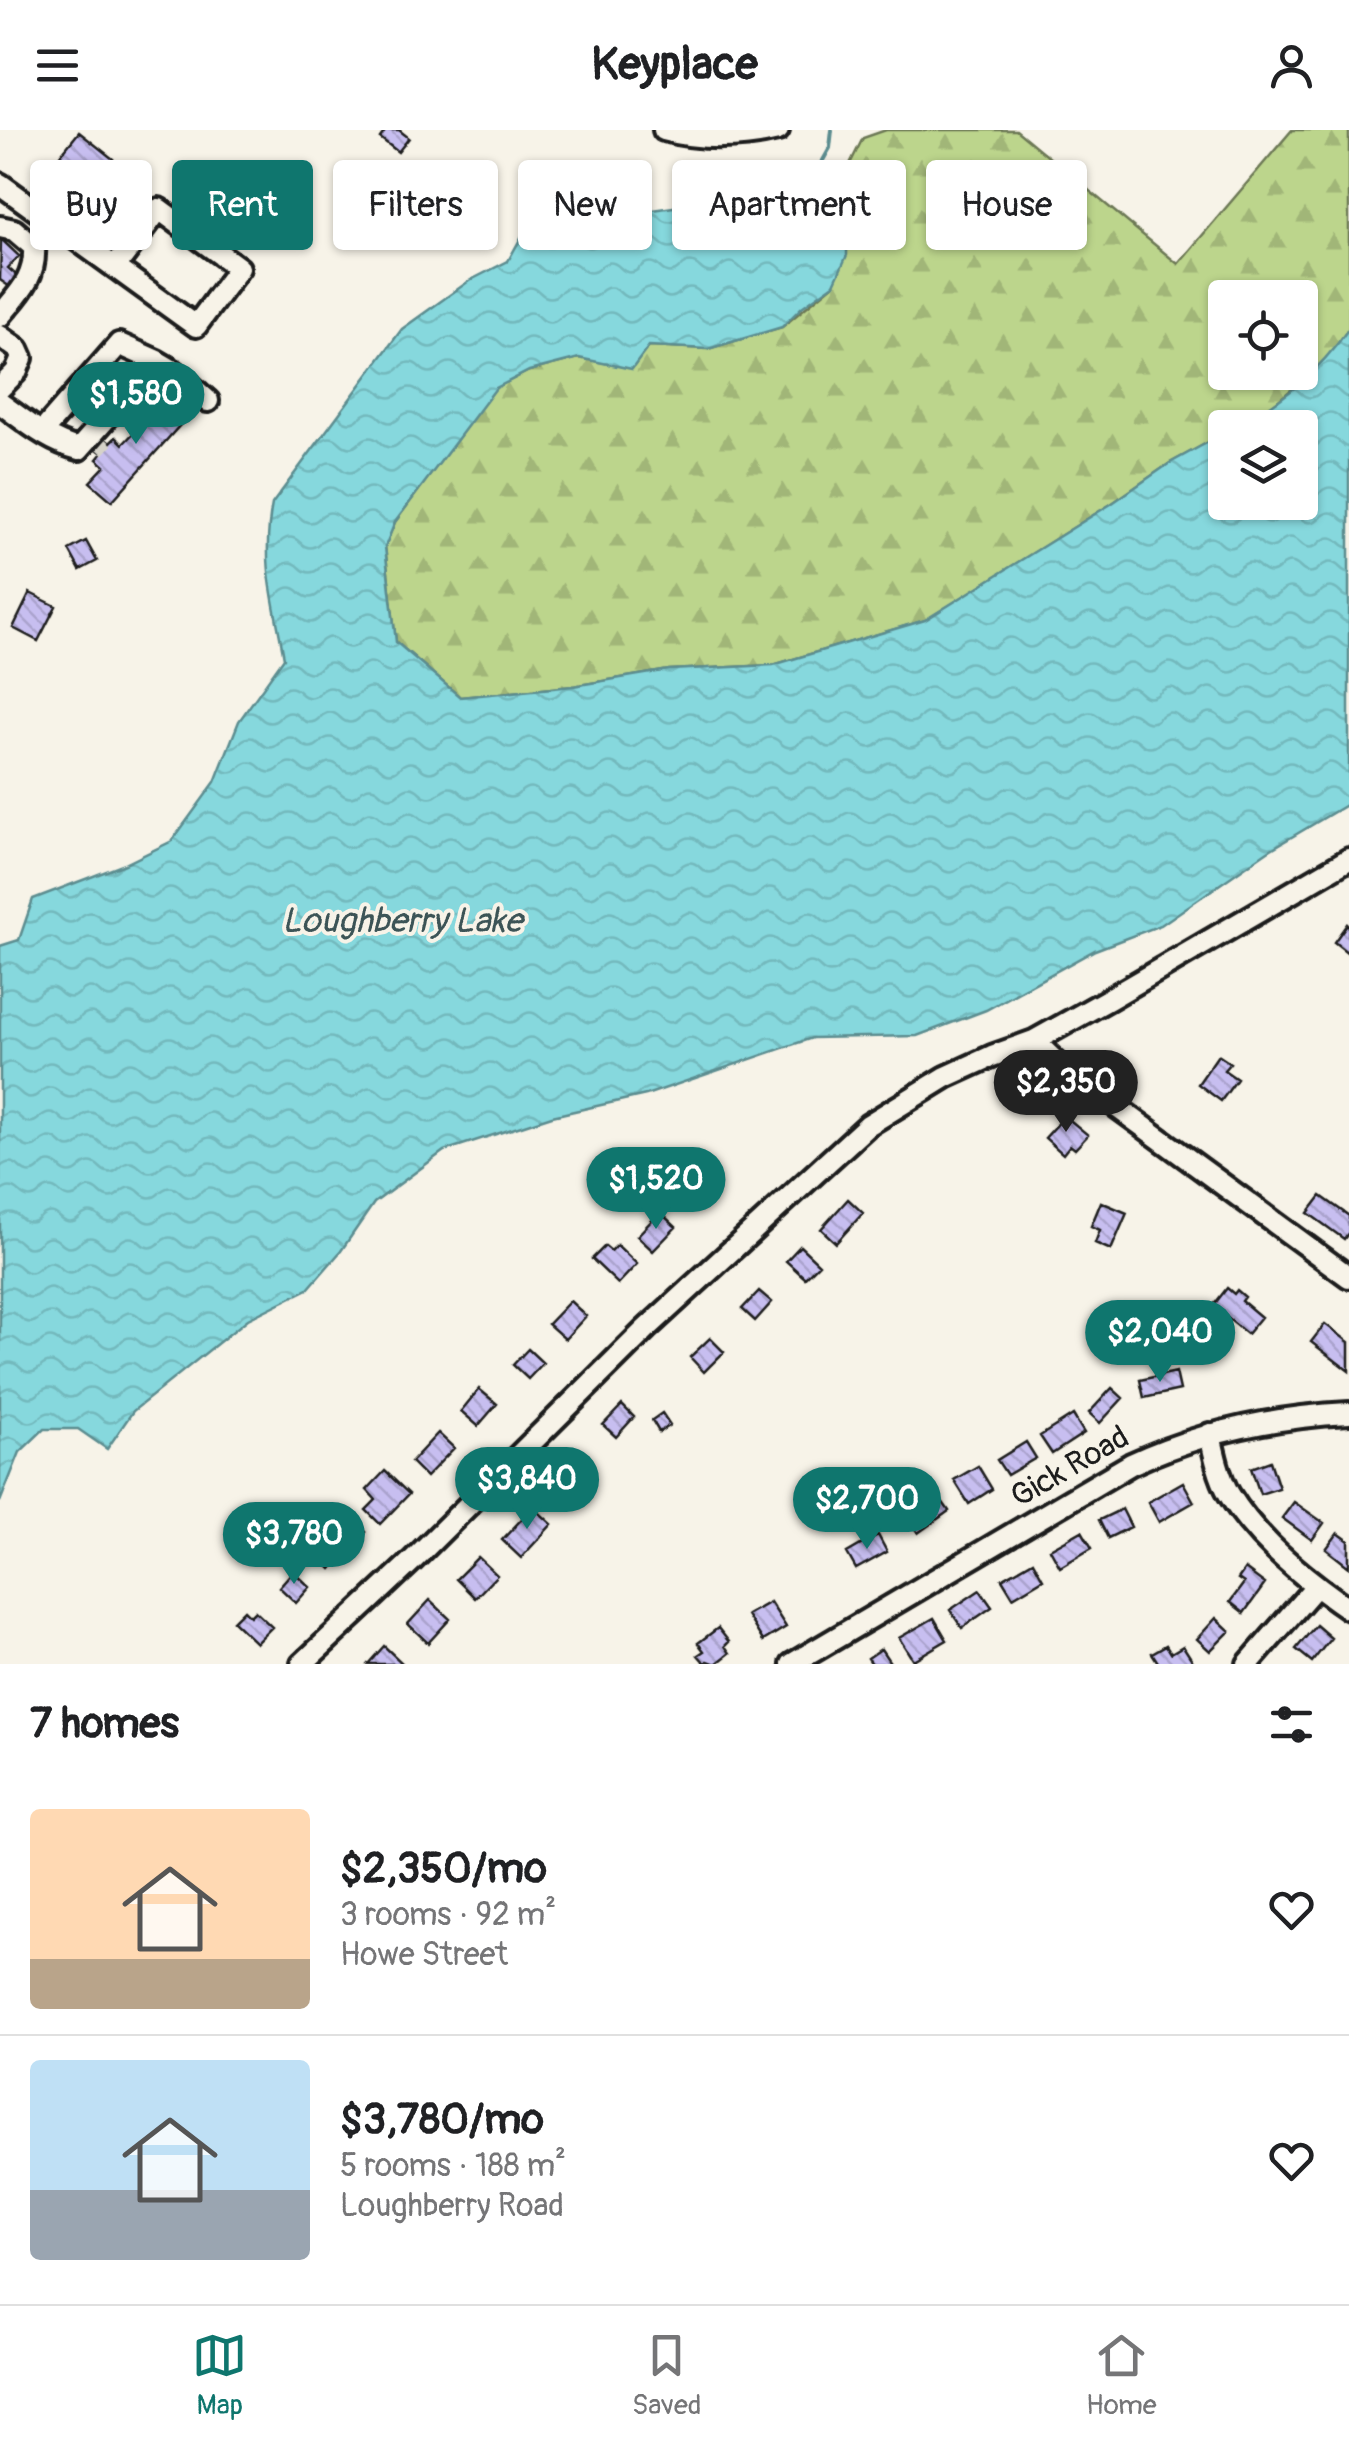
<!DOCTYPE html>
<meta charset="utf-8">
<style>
body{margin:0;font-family:Pangolin,sans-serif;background:#f2f2f2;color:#202124;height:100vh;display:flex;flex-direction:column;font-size:38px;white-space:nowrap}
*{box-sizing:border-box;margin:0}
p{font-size:32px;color:#757577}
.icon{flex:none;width:55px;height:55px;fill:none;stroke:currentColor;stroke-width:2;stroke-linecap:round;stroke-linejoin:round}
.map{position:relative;height:1534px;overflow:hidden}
.side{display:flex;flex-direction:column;background:#fff;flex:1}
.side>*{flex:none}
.hud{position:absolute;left:30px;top:30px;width:1290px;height:90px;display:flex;gap:20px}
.tools{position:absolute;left:1208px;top:150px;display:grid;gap:20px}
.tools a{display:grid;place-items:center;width:110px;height:110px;border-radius:10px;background:#fff;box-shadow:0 2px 8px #0004;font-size:50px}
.price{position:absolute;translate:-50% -85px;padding:0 22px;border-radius:35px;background:#0f766e;color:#fff;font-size:32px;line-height:65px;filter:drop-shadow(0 2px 5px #0008)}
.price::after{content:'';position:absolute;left:50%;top:60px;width:30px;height:22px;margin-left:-15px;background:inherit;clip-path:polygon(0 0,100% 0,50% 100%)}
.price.selected{background:#222;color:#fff}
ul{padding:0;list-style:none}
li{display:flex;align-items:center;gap:30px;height:250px;padding:0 30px}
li+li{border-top:2px solid #e0e0e0}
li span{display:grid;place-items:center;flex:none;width:280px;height:200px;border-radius:10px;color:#555}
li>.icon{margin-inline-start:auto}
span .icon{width:120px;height:120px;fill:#fffc;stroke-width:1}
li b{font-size:42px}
h2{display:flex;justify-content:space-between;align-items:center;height:120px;padding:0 30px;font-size:42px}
.chip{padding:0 35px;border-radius:10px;background:#fff;box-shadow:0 2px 8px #0004;font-size:35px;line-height:90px}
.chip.selected{background:#0f766e;color:#fff}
header{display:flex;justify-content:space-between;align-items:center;height:130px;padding:0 30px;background:#fff;font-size:45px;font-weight:800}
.tabs{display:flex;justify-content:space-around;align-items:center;height:140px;border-top:2px solid #e0e0e0;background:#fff;font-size:28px;color:#757577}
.tabs a{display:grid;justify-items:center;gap:5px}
.tabs .selected{color:#0f766e}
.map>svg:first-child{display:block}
.forest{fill:url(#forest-firs);stroke:#6c7854;stroke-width:2.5;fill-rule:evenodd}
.water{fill:url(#water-waves);stroke:#5c8d90;stroke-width:2.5}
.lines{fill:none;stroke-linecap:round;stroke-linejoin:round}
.stream{stroke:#5c8d90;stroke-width:4}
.building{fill:url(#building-back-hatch);stroke:#1c1c1c;stroke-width:2.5}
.minor-tunnel{stroke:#d6d3c9;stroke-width:20;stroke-dasharray:20 10;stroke-linecap:butt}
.minor-casing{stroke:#1c1c1c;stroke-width:28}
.minor{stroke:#f7f3e8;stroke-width:20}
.labels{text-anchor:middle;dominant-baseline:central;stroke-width:8;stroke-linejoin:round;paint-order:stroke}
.street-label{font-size:32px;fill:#1c1c1c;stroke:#f7f3e8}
.water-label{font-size:35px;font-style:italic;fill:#3c5456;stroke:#f7f3e8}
</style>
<header><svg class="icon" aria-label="menu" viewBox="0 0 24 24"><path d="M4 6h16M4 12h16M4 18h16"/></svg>Keyplace<svg class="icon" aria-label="person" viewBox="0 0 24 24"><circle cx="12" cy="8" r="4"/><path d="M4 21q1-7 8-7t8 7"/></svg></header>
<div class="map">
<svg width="1349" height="1534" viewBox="0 0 1349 1534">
<defs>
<pattern id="forest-firs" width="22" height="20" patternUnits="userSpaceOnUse" patternTransform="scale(2.5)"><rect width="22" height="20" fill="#bcd58c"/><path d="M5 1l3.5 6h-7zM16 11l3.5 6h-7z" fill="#a1b678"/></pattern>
<pattern id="water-waves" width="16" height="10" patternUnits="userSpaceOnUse" patternTransform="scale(2.5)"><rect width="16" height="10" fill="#86d8dd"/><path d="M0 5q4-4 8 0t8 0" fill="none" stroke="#73b9bd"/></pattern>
<pattern id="building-back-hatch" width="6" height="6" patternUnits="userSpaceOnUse" patternTransform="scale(2.5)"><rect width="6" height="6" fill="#c7bef0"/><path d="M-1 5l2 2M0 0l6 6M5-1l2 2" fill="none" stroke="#aaa3cd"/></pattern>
</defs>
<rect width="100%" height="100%" fill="#f7f3e8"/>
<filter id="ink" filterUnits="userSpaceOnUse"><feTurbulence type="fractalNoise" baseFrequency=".01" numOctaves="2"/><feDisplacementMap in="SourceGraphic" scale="20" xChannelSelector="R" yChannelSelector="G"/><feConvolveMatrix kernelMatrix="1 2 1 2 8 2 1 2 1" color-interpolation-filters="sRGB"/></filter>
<g filter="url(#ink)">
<path class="forest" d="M 886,0 L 1016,0 L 1178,134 L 1292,0 L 1349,0 L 1349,198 L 1324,233 L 1264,282 L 1236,297 L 1225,298 L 1225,303 L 1170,333 L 1111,374 L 926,490 L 773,535 L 669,540 L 573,556 L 460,567 L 396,512 L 385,416 L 395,392 L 495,258 L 529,241 L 579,228 L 631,238 L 649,216 L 708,219 L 782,197 L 834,154 L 847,103 L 827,80 L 863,8 ZM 1225,168 L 1300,168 L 1300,242 L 1225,242 Z"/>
<path class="water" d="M 753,44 L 782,47 L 803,66 L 827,80 L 847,103 L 847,125 L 834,154 L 802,177 L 782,197 L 708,219 L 649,216 L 632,239 L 579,228 L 529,241 L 496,258 L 395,392 L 385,417 L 396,512 L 460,567 L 573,556 L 669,540 L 773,535 L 925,490 L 1111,374 L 1170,333 L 1225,303 L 1225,372 L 1300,372 L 1300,298 L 1236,297 C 1283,271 1318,243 1349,198 L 1349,673 L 1268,721 L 1161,795 L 1095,820 L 986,880 L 917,906 L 812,908 L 646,965 L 552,986 L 444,1021 L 374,1073 L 341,1121 L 308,1159 L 248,1189 L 133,1281 L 107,1319 L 78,1299 L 44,1299 L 20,1322 L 0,1372 L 0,816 L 19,810 L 33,769 L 125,734 L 172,711 L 215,652 L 239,591 L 284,528 C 274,471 261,433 272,374 L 402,199 L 469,151 L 508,131 L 528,95 L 585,90 L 714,71 Z"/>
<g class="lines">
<path class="stream" d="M 803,66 L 830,18 L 832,0"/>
</g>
<path class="building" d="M 386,0 L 399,0 L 409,8 L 398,22 L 380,8 Z
M 79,2 L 113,29 L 101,45 L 132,70 L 111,96 L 85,75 L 70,94 L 55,82 L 67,68 L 42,48 Z
M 356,51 L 365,67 L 353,74 L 344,58 Z
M 1,109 L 19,126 L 8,138 L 22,150 L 13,159 L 0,150 Z
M 166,265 L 189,285 L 112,371 L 90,352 L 105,336 L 97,329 L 102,323 L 91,314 L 100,304 L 110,313 L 116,307 L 123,314 L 139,297 L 135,293 L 144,283 L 147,286 Z
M 86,411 L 97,431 L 80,440 L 69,420 Z
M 30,463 L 56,476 L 38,511 L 13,498 Z
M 1347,794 L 1349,796 L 1348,823 L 1334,812 Z
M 1218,925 L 1230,933 L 1224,940 L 1237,949 L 1221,971 L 1198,954 Z
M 1065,986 L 1088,1005 L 1075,1019 L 1070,1015 L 1063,1024 L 1045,1008 Z
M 1321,1066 L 1349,1086 L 1349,1102 L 1344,1109 L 1308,1083 Z
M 848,1069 L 863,1083 L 836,1113 L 821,1099 Z
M 1101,1072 L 1127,1083 L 1111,1120 L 1095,1113 L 1100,1100 L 1091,1096 Z
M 660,1082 L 676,1097 L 653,1121 L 637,1106 Z
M 617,1115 L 637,1134 L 618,1154 L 592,1129 L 605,1116 L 611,1121 Z
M 800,1116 L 819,1134 L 805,1148 L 786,1131 Z
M 1227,1158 L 1234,1164 L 1237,1160 L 1245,1167 L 1242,1171 L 1261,1187 L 1247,1204 L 1213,1176 Z
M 759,1161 L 772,1172 L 755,1191 L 742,1179 Z
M 570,1171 L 586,1186 L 565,1209 L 548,1194 Z
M 1325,1194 L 1349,1212 L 1349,1241 L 1311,1212 Z
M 710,1208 L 724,1222 L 704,1242 L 690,1227 Z
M 528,1219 L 543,1233 L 528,1249 L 513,1235 Z
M 1176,1242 L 1180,1260 L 1144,1268 L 1140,1250 Z
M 1112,1258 L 1123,1268 L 1100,1293 L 1089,1283 Z
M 479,1259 L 497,1274 L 478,1296 L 461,1281 Z
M 622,1275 L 634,1287 L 616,1307 L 603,1295 Z
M 662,1283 L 670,1295 L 659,1302 L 652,1290 Z
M 1073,1285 L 1084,1303 L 1052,1324 L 1040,1306 Z
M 438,1303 L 454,1318 L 426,1347 L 411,1332 Z
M 1026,1312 L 1036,1328 L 1007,1345 L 997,1330 Z
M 1270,1331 L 1279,1358 L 1260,1364 L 1251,1338 Z
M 978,1336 L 992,1359 L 969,1374 L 954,1350 Z
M 385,1341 L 409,1364 L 380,1394 L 366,1380 L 376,1370 L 367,1360 Z
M 574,1341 L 592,1357 L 572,1378 L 555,1361 Z
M 1183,1352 L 1194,1372 L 1159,1392 L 1148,1372 Z
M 937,1364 L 949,1381 L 918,1403 L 906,1386 Z
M 1294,1372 L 1324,1393 L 1312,1410 L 1282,1388 Z
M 533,1377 L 552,1394 L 521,1428 L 502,1410 Z
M 1122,1379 L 1131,1397 L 1108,1408 L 1099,1390 Z
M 351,1388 L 366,1402 L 331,1439 L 316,1424 Z
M 1082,1401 L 1092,1418 L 1060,1437 L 1050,1419 Z
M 1338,1403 L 1349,1411 L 1349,1437 L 1326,1419 Z
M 878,1405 L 887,1422 L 856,1439 L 847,1423 Z
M 478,1427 L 497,1445 L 475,1468 L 456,1449 Z
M 1033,1431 L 1043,1449 L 1013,1467 L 1002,1449 Z
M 1245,1439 L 1265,1454 L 1244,1483 L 1230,1472 L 1244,1453 L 1238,1449 Z
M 293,1441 L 310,1457 L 296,1473 L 279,1457 Z
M 980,1460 L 992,1477 L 962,1498 L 950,1480 Z
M 430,1470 L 450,1489 L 428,1513 L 408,1494 Z
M 770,1472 L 786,1497 L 763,1511 L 747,1485 Z
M 244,1480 L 250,1486 L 255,1481 L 272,1497 L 256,1513 L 233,1491 Z
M 934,1488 L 947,1510 L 913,1530 L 899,1508 Z
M 1216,1488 L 1230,1501 L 1210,1521 L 1197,1509 Z
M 1316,1495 L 1331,1508 L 1312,1532 L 1296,1519 Z
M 718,1498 L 729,1512 L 725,1516 L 730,1523 L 716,1534 L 708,1531 L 705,1533 L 698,1525 L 704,1521 L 698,1513 Z
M 1166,1515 L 1171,1523 L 1183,1516 L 1194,1533 L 1159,1534 L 1152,1523 Z
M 384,1516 L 403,1534 L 368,1534 Z
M 881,1519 L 891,1534 L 872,1534 L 868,1528 Z"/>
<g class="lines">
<path class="minor-tunnel" d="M 96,318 L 105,308"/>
<defs>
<path id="minor" d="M 664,0 C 700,10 742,9 778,0
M 0,54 L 196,196 L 239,138 L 159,79 L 115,137
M 34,78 L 45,73 L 62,74
M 77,85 L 88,101 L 86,116
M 0,97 L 14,100 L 34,117 C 36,148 19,163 0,186
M 0,206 L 18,219 L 22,228 L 16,242 L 0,258
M 157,231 L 174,241 L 208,271
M 0,273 C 25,291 49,312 79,319 L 157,231 L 119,214 L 42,302
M 1034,911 L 1058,934 L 1349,1147
M 1210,1304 C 1214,1323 1219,1347 1229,1364 C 1257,1410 1305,1449 1349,1479
M 302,1534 L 413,1430 L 646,1199 L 868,995 L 946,947 L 992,926 L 1034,911 L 1109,869 L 1349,729
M 792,1534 L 1131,1334 C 1200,1302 1273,1287 1349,1283
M 1248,1534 L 1316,1456"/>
</defs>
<use href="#minor" class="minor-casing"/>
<use href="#minor" class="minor"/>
</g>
</g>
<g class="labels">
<g class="street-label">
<text transform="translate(1070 1337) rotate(-30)">Gick Road</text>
</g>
<g class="water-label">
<text x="402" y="791">Loughberry Lake</text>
</g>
</g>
</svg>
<div class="tools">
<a><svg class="icon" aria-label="locate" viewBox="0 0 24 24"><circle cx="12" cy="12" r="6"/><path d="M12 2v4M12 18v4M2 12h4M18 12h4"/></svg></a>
<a><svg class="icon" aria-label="layers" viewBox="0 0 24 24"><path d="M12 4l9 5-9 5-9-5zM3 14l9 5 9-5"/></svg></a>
</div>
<b class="price" style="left:136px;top:317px">$1,580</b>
<b class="price selected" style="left:1066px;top:1005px">$2,350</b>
<b class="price" style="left:656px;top:1102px">$1,520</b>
<b class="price" style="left:1160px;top:1255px">$2,040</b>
<b class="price" style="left:527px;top:1402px">$3,840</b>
<b class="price" style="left:867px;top:1422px">$2,700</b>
<b class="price" style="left:294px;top:1457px">$3,780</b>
<div class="hud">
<a class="chip">Buy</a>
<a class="chip selected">Rent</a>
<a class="chip">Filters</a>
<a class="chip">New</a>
<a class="chip">Apartment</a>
<a class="chip">House</a>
</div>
</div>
<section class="side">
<h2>7 homes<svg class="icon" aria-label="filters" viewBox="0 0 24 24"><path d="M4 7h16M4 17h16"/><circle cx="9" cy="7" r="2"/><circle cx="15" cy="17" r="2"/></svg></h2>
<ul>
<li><span style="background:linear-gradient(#ffd9b3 75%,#b9a48a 0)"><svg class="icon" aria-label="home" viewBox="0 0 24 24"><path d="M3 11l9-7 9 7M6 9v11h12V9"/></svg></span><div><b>$2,350/mo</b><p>3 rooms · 92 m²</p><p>Howe Street</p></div><svg class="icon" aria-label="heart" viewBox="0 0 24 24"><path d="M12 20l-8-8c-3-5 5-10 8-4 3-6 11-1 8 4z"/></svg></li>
<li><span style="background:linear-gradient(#bfe0f5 65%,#9aa5b1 0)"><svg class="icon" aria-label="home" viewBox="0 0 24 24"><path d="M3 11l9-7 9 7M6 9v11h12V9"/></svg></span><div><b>$3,780/mo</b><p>5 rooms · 188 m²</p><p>Loughberry Road</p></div><svg class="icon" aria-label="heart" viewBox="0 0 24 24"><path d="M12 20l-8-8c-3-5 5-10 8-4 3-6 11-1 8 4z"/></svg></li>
</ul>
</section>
<nav class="tabs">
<a class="selected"><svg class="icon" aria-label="map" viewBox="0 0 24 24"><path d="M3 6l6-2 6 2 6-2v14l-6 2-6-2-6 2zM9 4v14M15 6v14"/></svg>Map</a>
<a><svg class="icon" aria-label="saved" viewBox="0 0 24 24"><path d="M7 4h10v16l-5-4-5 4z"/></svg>Saved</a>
<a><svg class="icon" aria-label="home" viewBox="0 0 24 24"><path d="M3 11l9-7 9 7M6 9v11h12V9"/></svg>Home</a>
</nav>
